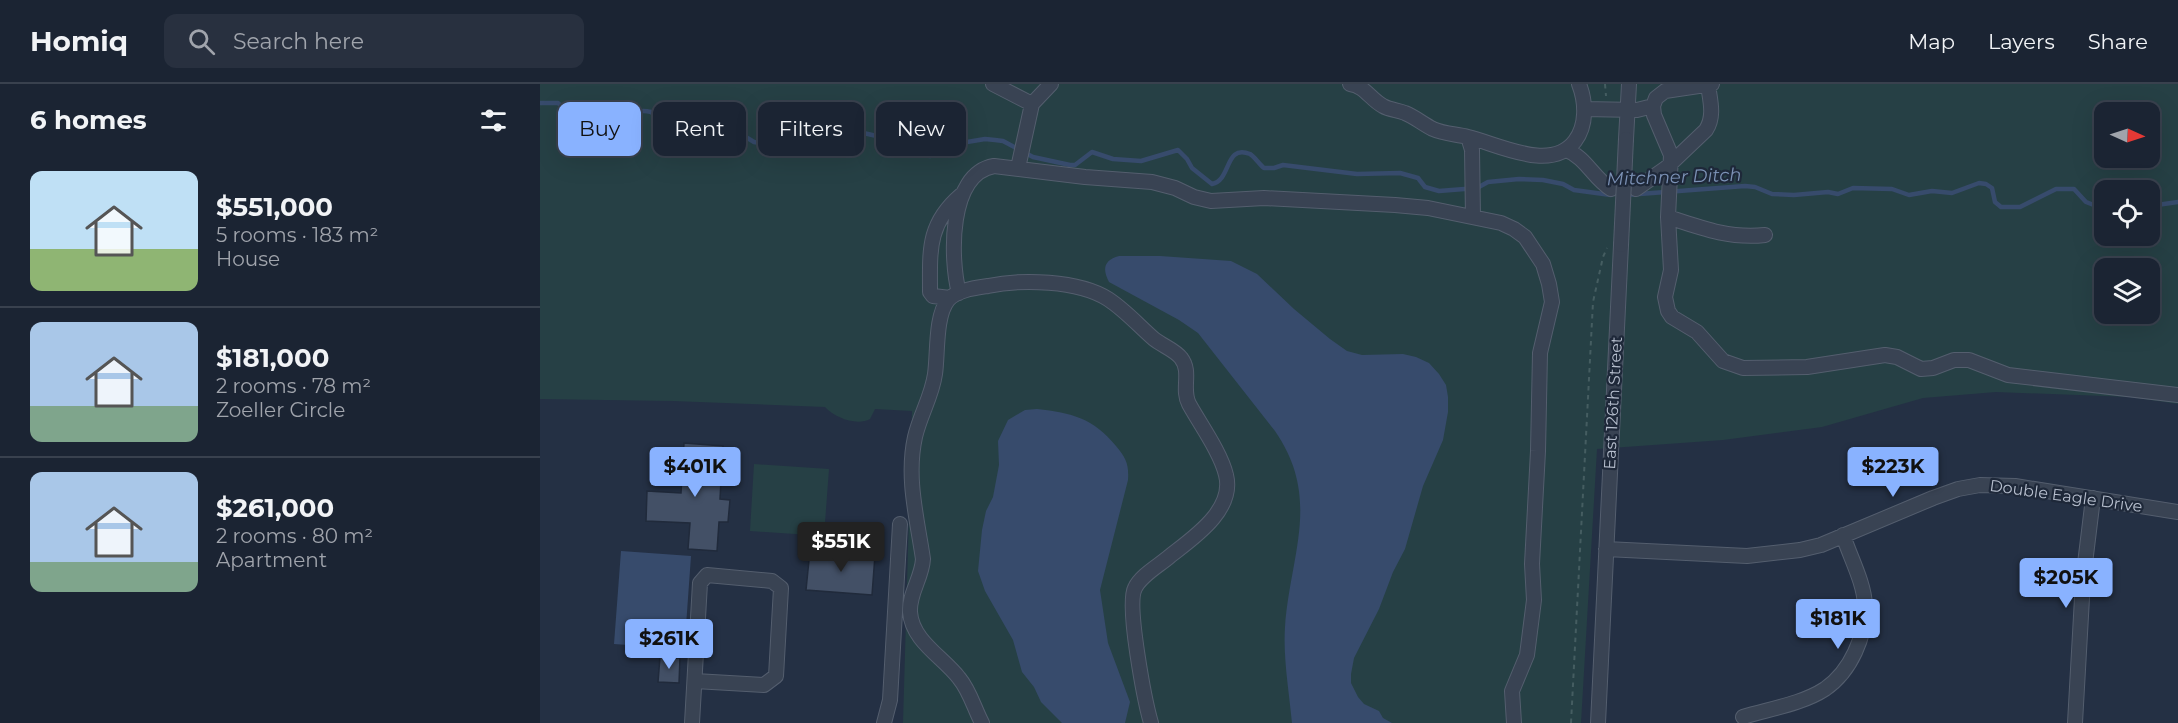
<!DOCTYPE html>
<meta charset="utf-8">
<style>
body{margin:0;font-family:Montserrat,sans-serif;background:#28303f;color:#f1f3f6;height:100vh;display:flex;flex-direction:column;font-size:22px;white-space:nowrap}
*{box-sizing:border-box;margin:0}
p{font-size:20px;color:#a0a4ac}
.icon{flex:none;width:33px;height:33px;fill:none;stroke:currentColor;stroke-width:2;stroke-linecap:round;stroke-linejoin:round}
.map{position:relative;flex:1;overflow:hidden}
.panel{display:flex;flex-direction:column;background:#1b2433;width:540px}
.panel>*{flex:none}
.banner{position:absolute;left:18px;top:18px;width:570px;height:54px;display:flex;gap:12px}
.needle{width:39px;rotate:93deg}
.buttons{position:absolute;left:1554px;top:18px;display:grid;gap:12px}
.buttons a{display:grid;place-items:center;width:66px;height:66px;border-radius:12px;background:#1b2433;box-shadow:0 6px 24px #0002,0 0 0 2px #39414e;font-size:30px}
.price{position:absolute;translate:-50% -51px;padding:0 14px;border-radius:6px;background:#89b2ff;color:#111;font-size:20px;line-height:39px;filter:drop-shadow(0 2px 3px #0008)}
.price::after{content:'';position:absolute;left:50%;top:36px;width:18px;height:14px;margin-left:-9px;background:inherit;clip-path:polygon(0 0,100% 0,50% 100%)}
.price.active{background:#222;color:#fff}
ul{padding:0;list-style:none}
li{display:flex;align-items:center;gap:18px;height:150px;padding:0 30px}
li+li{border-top:2px solid #39414e}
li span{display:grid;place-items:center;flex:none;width:168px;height:120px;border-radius:12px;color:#555}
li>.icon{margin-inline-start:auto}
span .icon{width:72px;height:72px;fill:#fffc;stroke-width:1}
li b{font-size:26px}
h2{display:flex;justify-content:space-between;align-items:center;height:72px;padding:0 30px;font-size:26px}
.tag{padding:0 21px;border-radius:12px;background:#1b2433;box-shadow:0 6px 24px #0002,0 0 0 2px #39414e;font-size:21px;line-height:54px}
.tag.active{background:#89b2ff;color:#111}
header{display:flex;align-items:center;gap:36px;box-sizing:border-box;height:84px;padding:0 30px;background:#1b2433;border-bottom:2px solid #39414e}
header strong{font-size:28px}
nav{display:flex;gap:33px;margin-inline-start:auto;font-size:21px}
.search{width:420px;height:54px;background:#28303f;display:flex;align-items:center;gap:15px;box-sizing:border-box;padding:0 21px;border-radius:12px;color:#a0a4ac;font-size:22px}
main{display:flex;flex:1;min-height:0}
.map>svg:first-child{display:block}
.green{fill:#264045;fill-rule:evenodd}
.water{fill:#374b6c}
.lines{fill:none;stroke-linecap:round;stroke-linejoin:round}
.stream{stroke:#374b6c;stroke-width:4.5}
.building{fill:#435066;stroke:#202a3b;stroke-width:1.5}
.minor-casing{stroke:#545e6e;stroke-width:16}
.path{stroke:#455d61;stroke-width:2;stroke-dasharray:4.5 4.5;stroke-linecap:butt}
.minor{stroke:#394353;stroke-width:14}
.minor-bridge-casing{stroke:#545e6e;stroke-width:16;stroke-linecap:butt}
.minor-bridge{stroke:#394353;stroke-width:14}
.labels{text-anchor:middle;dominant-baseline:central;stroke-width:4.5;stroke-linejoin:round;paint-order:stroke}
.street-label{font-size:16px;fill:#b6becd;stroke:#1e2839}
.water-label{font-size:18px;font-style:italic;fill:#7c92b6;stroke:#1e2839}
</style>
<header>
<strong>Homiq</strong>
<div class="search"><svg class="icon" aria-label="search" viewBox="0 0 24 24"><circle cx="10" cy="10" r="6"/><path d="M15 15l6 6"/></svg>Search here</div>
<nav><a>Map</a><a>Layers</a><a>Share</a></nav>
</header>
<main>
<section class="panel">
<h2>6 homes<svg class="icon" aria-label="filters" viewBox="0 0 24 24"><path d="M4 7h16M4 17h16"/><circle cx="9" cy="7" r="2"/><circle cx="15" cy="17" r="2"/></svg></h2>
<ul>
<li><span style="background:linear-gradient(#bfe0f5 65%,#8fb573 0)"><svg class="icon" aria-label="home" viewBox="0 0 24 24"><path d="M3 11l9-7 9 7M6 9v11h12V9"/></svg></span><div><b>$551,000</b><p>5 rooms · 183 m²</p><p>House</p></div></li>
<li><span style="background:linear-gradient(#a9c7e8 70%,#7fa58c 0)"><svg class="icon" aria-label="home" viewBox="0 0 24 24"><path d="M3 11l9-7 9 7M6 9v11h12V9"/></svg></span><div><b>$181,000</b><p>2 rooms · 78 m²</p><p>Zoeller Circle</p></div></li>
<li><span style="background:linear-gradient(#a9c7e8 75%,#7fa58c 0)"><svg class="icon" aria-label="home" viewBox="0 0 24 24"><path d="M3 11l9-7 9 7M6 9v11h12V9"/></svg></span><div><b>$261,000</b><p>2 rooms · 80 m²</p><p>Apartment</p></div></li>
</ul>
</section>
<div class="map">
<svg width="1638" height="639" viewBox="0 0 1638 639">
<rect width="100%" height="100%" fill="#243044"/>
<path class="green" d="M 0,0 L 1638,0 L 1638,320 L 1590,313 L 1456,308 L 1383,314 L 1282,343 L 1183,356 L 1057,365 L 1041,639 L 363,639 L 372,327 L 335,325 L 330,335 C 317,342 295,334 285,323 L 133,317 L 0,315 ZM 1564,28 L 1610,28 L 1610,74 L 1564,74 ZM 1564,106 L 1610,106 L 1610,152 L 1564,152 ZM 1564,184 L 1610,184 L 1610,230 L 1564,230 Z
M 214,380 L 289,385 L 284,452 L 210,447 Z"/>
<path class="water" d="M 579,172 L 620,172 L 691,177 L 717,190 L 754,225 L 790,255 L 807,267 L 822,271 L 863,270 L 876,273 L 889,279 L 899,290 L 906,301 L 908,313 L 908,328 L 903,356 L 883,402 L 865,465 L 853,488 L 839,525 L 814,574 L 811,590 L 811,599 L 818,613 L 824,620 L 839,627 L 843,634 L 852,639 L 752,639 C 749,607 743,574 745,543 C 750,471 782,415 735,347 L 658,249 L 639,236 L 569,198 C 562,185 564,176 579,172 Z
M 497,325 C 532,329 553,334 576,362 C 586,374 589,380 588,396 L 560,506 L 568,559 L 590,618 L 585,639 L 522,639 L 501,618 L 494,603 L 482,588 L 473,556 L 445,507 L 438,487 L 442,446 L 446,427 L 453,413 L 459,381 L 458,357 L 468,336 L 485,326 Z
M 81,467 L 151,472 L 145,556 L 117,554 L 116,563 L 74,560 Z"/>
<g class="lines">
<path class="stream" d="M 0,19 L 18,19 C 29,30 54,40 70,37 C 84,34 94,24 111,28 L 134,47 L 138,47 L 157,41 L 184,43 L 191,44 L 214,58 L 225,60 L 244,56 L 256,49 L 278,51 L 299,48 L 319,48 L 341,53 L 366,68 L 390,72 L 401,65 L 421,59 L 445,55 L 455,56 L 463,57 L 493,73 L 530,81 L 535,81 L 552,68 L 573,75 L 601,77 L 638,66 L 647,75 L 652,84 L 672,100 C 692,96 684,60 710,70 C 715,73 719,80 724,84 L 734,84 L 743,81 L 817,90 L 860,89 L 878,94 L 885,103 L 899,107 L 937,104 L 948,98 L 979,95 L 1003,96 L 1023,100 L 1034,106 L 1071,111
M 1086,111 L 1205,102 L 1215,103 L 1232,110 L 1254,111 L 1288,108 L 1298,110 L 1313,104 L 1352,105 L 1369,111 L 1392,107 L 1412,109 L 1439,99 L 1446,100 L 1452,104 L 1455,118 L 1461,123 L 1480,123 L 1516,105 L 1534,105 L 1546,118 L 1564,125
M 1610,122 L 1638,118"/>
</g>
<path class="building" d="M 144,359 L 183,362 L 180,415 L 190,416 L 188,438 L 179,438 L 177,467 L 148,465 L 150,439 L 106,437 L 107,407 L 141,409 Z
M 270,466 L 335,471 L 332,511 L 266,506 Z
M 120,573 L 140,574 L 139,599 L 118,598 Z"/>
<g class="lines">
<defs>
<path id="minor" d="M 453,0 L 492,20
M 810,0 C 825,2 830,15 843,22 C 850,26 858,26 865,29 C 875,33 883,40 893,45 C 904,50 916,50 928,53 C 958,60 1011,89 1035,57 C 1047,41 1046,18 1039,0
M 1172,0 L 1125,7 L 1116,14 L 1113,22 L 1114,31 L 1131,71 L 1128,133 L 1131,186 L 1125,213 L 1128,227 L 1132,233 L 1157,248 L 1183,277 L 1203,284 L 1267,283 L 1345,271 L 1357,273 L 1381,285 L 1393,284 L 1414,276 L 1429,276 L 1468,291 L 1638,311
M 1044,25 L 1097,26 L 1113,22
M 928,53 L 932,66 L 933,133
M 1086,55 L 1089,0
M 1026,66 C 1046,73 1053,94 1071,105
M 478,84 L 492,20 L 511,0
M 1096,105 L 1126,84 L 1166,46 C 1175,32 1170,16 1168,1
M 1128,133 C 1161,144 1190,155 1225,151
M 419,209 C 410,175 408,90 454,82 L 545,93 L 612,98 L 635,104 L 654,113 L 671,117 L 724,114 L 855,121 L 888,124 L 961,139 L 974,145 L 985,153 L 1003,180 L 1009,200 L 1012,218 L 1000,269 L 998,367 L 992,480 L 994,516 L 987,571 L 972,607 L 974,639
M 410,214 L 393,212 L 390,208 C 390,167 387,140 421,111
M 1066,465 L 1207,472 L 1260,466 L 1281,461 L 1393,414 L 1418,405 L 1440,401 L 1475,402 L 1638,428
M 1203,633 C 1229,625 1262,620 1285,605 C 1311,587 1326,552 1325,521 C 1324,498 1310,473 1303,451
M 152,639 L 160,499 L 167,491 L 232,497 L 241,504 L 236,592 L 224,601 L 155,597
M 344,639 L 350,616 L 360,440
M 442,639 C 434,624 430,607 419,594 C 403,573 372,557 370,528 C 369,509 382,494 383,475 C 377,434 366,394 375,353 C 380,331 392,312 395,290 C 398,270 395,232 408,216 C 417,206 435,204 448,202 C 481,195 538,196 568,215 C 585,226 599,242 614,255 C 623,262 635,266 641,274 C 652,288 641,305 649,320 C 660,340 681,369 686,391 C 695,426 653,454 630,472 C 620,481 601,491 595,504 C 586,521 605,618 611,639
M 1058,639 L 1081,161
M 1535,639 L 1543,496 L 1553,414"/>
</defs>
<use href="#minor" class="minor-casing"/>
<path class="path" d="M 1065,0 L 1066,12
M 1031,639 L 1053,218 L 1063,173 L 1067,164"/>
<use href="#minor" class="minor"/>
<defs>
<path id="minor-bridge" d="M 1081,161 L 1086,55"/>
</defs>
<use href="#minor-bridge" class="minor-bridge-casing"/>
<use href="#minor-bridge" class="minor-bridge"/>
</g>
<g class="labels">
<g class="street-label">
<text transform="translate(1073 319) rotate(-87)">East 126th Street</text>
<text transform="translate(1526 412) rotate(8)">Double Eagle Drive</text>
</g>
<g class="water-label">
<text transform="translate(1134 93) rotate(-2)">Mitchner Ditch</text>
</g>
</g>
</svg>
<div class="buttons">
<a><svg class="needle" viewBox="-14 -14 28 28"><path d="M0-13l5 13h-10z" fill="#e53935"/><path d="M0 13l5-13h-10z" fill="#a0a4ac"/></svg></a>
<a><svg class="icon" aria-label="locate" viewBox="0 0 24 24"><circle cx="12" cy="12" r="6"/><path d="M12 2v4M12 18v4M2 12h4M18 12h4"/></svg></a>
<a><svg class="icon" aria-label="layers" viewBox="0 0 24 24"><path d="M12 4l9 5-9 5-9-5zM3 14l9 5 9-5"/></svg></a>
</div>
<b class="price" style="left:155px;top:414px">$401K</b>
<b class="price" style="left:1353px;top:414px">$223K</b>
<b class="price active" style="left:301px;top:489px">$551K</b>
<b class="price" style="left:1526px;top:525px">$205K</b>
<b class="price" style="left:1298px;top:566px">$181K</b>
<b class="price" style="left:129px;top:586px">$261K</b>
<div class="banner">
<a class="tag active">Buy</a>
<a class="tag">Rent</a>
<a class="tag">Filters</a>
<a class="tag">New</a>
</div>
</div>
</main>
